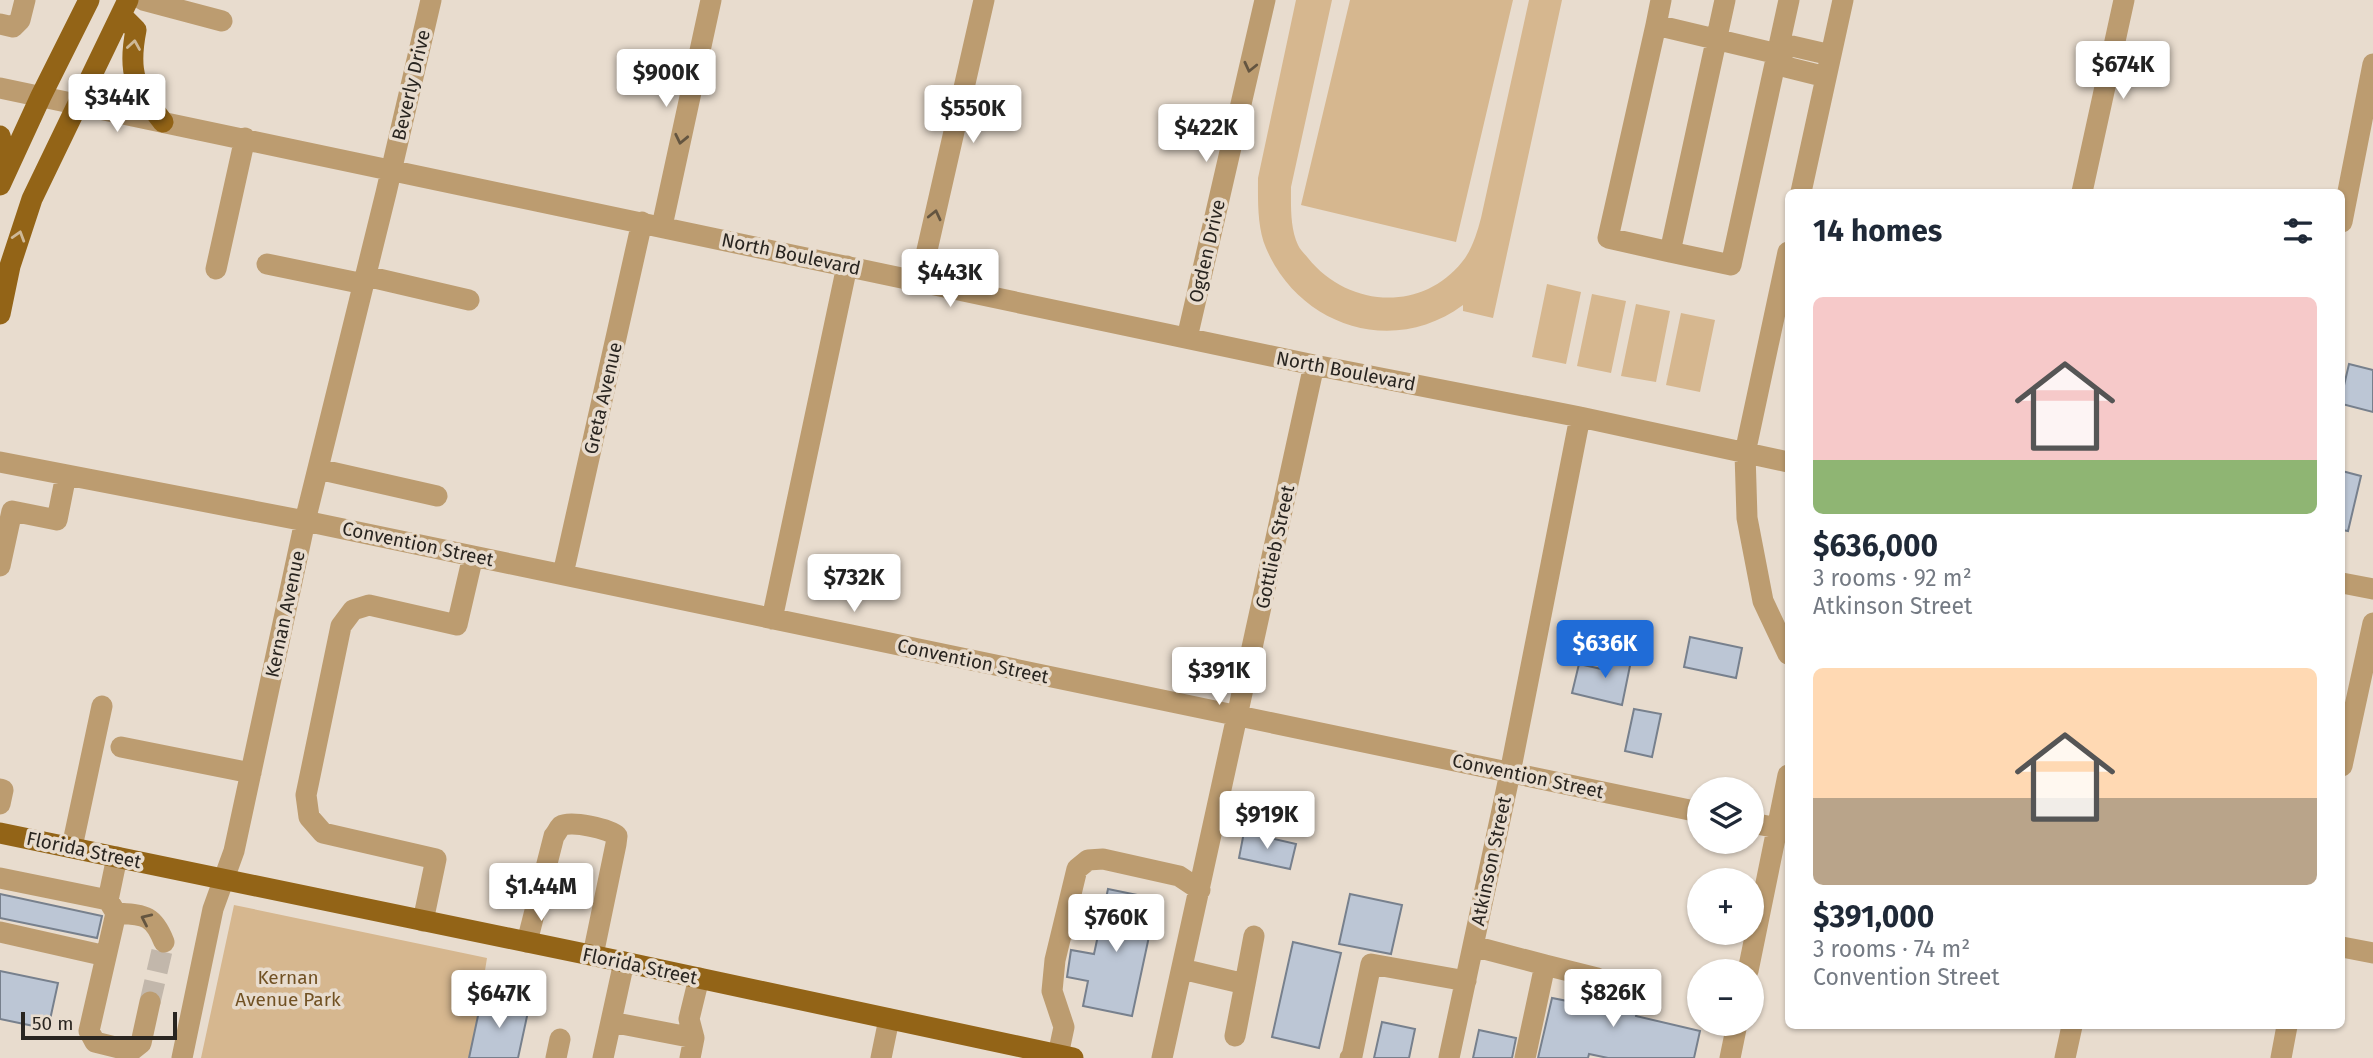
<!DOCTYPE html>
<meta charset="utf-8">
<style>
body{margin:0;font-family:"Fira Sans",sans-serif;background:#f6f6f7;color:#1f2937;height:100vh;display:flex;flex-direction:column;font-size:26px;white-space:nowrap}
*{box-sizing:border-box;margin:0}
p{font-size:23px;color:#747a83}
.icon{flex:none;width:38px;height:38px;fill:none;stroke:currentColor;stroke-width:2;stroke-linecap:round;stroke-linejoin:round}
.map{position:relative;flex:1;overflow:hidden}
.details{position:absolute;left:1785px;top:189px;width:560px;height:840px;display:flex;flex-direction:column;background:#fff;border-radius:10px;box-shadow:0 2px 5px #0004}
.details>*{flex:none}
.buttons{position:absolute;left:1687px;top:777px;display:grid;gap:14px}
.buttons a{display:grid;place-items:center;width:77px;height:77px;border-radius:50%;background:#fff;box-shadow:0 2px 5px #0004;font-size:35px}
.scale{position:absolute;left:21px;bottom:18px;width:156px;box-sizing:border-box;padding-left:7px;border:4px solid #292520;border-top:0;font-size:19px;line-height:24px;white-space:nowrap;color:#292520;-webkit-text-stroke:5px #e8dcce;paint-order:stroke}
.price{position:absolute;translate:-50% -60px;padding:0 16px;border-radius:7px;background:#fff;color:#222;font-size:23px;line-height:46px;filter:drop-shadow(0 2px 4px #0008)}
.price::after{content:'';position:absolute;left:50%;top:42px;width:21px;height:16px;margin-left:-10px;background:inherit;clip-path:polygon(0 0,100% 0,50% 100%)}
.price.selected{background:#206cd7;color:#fff}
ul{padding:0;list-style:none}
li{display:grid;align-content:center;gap:14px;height:371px;padding:0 28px}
li span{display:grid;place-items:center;height:217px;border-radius:10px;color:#555}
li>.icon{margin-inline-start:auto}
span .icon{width:126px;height:126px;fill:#fffc;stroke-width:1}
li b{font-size:30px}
h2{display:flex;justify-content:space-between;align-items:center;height:84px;padding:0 28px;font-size:30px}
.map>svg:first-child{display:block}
.green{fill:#d6b78f}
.building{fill:#bcc6d5;stroke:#77808d;stroke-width:2}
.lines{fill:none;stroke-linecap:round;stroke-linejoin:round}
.minor-tunnel{stroke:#c2b7ab;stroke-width:21;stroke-dasharray:21 10;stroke-linecap:butt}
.minor{stroke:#bc9c70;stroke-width:21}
.major{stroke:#936417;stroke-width:21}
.oneway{stroke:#ceb897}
.oneway2{stroke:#645540}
.labels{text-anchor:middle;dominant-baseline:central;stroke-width:7;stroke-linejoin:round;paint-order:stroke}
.street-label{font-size:19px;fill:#292520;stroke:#e8dcce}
.park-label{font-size:19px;fill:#715123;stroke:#e8dcce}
</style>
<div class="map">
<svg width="2373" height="1058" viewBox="0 0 2373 1058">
<rect width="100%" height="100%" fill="#e8dcce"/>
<path class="green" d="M 1296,0 L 1332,0 L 1291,187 C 1291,206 1290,228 1298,245 C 1300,250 1305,254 1308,258 C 1347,307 1421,313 1462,262 C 1472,250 1477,233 1481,218 L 1529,0 L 1562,0 L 1493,318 L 1463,311 L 1463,305 C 1393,357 1299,326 1266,248 C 1257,227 1258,200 1258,178 Z
M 1350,0 L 1513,0 L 1456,242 L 1301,205 Z
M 1547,284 L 1581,292 L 1566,364 L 1532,357 Z
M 1592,294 L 1626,301 L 1611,373 L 1577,366 Z
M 1636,304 L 1670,311 L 1656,382 L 1621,376 Z
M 1681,313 L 1715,320 L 1700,392 L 1666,385 Z
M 234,905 L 487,958 L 471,1058 L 201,1058 Z"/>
<path class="building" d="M 2349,364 L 2373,370 L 2373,412 L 2342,404 L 2342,394 Z
M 2342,471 L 2361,476 L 2348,531 L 2342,530 Z
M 1690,637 L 1742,648 L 1736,678 L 1684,667 Z
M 1610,651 L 1632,656 L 1622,705 L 1572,693 L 1579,664 L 1606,670 Z
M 1634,709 L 1661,714 L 1652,757 L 1625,751 Z
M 1244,832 L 1296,844 L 1290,869 L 1239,858 Z
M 1108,889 L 1157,899 L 1132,1016 L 1083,1006 L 1088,981 L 1067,977 L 1071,950 L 1094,954 Z
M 0,894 L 102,916 L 97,938 L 0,918 Z
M 1350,894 L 1402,905 L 1391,954 L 1339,944 Z
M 1293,942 L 1341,953 L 1319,1048 L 1272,1037 Z
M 0,971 L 58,983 L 48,1029 L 0,1019 Z
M 1611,976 L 1643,983 L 1636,1016 L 1700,1031 L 1694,1058 L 1608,1058 L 1589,1054 L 1588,1058 L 1538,1058 L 1552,998 L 1603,1008 Z
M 482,997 L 529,1007 L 518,1058 L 469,1058 Z
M 1382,1022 L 1415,1029 L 1409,1058 L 1374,1058 Z
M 1479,1030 L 1516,1038 L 1512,1058 L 1473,1058 Z"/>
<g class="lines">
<path class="minor-tunnel" d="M 150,1002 L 164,942"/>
<path class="minor" d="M 143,0 L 222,21
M 1661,0 L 1656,25 L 1778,54
M 1725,0 L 1670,252 L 1731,265 L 1789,0
M 0,24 L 13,27 L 20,20 L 25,0
M 1656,25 L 1608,238 L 1670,252
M 1826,77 L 1786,67 L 1778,54 L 1792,46 L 1831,55
M 0,88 L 1314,365 L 1580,417 L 1788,462
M 1801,192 L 1843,0
M 2082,192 L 2124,0
M 2342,222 L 2373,64
M 662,226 L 711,0
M 1788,252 L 1745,453 L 1747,518 L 1763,601 L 1788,654
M 267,264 L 364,284
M 216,269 L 245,138
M 366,276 L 469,300
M 920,281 L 984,0
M 1187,338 L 1265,0
M 0,462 L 305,521 L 1699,812
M 318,469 L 437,496
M 0,566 L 12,511 L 57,520 L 66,475
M 563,574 L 642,222
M 2342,583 L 2373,589
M 772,619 L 847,266
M 121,747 L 251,773
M 2342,766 L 2373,623
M 0,789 L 3,790 L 0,804
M 1752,823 L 1788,830
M 72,847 L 102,706
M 117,857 L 108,900 L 116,913 L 89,1031 L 95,1042 L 131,1051 L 141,1043 L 150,1002
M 0,878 L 108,900
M 116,913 C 144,915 153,914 164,942
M 423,921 L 436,859 L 323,833 L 309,817 L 306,795 L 341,626 L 353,610 L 369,605 L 457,625 L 473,556
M 0,932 L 106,956
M 527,942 L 554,836 C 557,833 558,829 561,826 C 570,820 610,829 617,836 L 616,844 L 593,955
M 1473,946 L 1545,965
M 2342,947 L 2373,953
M 1182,969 L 1245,984 L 1235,1036
M 1748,971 L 1788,775
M 1245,984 L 1254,936
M 611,1022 L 694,1038 L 690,1058
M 694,1038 L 689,1019 L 699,978
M 1058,1055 L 1064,1027 L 1052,991 L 1055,960 L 1077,869 L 1088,860 L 1103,859 L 1179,876 L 1200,890
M 182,1058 L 213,909 L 234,851 L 305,521 L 386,193 L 431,0
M 556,1058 L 560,1039
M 603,1058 L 624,962
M 881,1058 L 889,1019
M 1162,1058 L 1314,365
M 1350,1058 L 1352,1056 L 1371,964 L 1466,981
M 1449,1058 L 1510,773 L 1580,417
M 1525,1058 L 1545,965 L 1597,978
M 1730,1058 L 1737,1024
M 2065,1058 L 2072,1026
M 2281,1058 L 2287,1026"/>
<path class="major" d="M 121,15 L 136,30 C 127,76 136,87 163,122
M 0,136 L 8,166
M 0,185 L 41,96 L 89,0
M 0,314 L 10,266 L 32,199 L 128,0
M 0,833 L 624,962 L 1073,1058"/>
</g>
<defs><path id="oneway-chevron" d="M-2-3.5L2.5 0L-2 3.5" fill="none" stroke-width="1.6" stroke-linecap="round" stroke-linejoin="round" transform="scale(1.75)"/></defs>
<g class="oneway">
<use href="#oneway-chevron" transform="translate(134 45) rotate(-81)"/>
<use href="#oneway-chevron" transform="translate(19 236) rotate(-73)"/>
</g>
<g class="oneway2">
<use href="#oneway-chevron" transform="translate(1250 67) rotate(103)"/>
<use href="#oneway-chevron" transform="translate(681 139) rotate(102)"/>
<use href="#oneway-chevron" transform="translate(935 215) rotate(-77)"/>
<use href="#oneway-chevron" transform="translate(146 919) rotate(-155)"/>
</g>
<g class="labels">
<g class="street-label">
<text transform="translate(411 85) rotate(-77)">Beverly Drive</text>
<text transform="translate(1207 251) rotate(-77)">Ogden Drive</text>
<text transform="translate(791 254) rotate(12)">North Boulevard</text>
<text transform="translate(1346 371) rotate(11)">North Boulevard</text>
<text transform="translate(603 398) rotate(-77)">Greta Avenue</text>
<text transform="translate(418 544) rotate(12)">Convention Street</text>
<text transform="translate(1275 547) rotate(-78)">Gottlieb Street</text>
<text transform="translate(285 614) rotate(-78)">Kernan Avenue</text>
<text transform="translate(973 661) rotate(12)">Convention Street</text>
<text transform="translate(1528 776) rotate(12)">Convention Street</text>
<text transform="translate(84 850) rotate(12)">Florida Street</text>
<text transform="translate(1491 861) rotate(-78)">Atkinson Street</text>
<text transform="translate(640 966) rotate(12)">Florida Street</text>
</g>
<g class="park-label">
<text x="288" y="977">Kernan<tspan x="288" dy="22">Avenue Park</tspan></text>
</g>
</g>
</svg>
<div class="buttons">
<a><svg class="icon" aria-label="layers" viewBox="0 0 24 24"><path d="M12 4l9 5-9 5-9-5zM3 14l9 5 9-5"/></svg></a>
<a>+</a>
<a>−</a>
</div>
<div class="scale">50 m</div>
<b class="price" style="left:2123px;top:101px">$674K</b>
<b class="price" style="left:666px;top:109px">$900K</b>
<b class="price" style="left:117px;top:134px">$344K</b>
<b class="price" style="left:973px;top:145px">$550K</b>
<b class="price" style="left:1206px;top:164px">$422K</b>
<b class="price" style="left:950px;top:309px">$443K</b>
<b class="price" style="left:854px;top:614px">$732K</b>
<b class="price selected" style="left:1605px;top:680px">$636K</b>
<b class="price" style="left:1219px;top:707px">$391K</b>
<b class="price" style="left:1267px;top:851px">$919K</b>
<b class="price" style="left:541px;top:923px">$1.44M</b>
<b class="price" style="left:1116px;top:954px">$760K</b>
<b class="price" style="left:1613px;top:1029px">$826K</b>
<b class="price" style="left:499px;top:1030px">$647K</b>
<section class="details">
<h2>14 homes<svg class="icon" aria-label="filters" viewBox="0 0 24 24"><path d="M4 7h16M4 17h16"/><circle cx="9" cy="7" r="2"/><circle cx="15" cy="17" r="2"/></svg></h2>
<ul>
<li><span style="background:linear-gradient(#f6c9c9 75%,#8fb573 0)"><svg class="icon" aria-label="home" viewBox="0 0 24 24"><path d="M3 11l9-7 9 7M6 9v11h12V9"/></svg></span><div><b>$636,000</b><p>3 rooms · 92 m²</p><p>Atkinson Street</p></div></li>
<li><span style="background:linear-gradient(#ffd9b3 60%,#b9a48a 0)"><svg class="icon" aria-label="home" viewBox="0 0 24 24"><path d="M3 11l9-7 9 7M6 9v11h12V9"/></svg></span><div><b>$391,000</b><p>3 rooms · 74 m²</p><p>Convention Street</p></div></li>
</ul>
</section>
</div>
